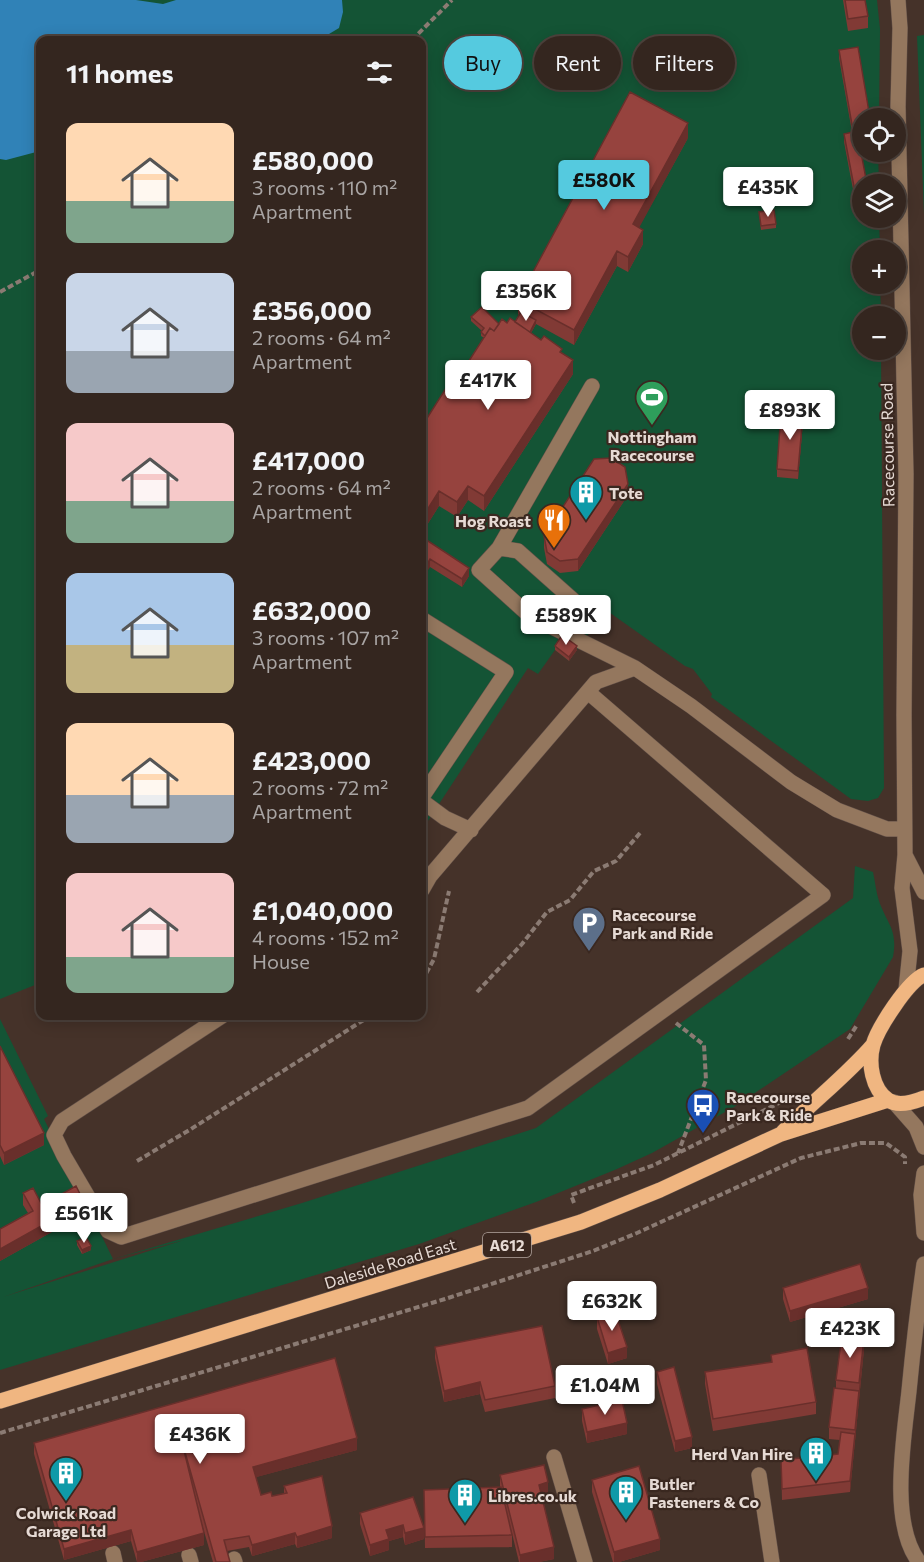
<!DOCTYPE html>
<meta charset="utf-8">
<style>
body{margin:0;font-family:Commissioner,sans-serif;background:#3c2e28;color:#f1f3f6;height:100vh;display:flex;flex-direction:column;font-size:22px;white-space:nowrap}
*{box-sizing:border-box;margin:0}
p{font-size:20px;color:#a9a5a4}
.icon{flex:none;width:33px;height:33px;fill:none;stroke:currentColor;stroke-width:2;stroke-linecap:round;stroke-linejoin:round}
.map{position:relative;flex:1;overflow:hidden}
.drawer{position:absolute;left:36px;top:36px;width:390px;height:984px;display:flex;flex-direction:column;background:#34261f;border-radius:12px;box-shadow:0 3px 15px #0003,0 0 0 2px #4e433d}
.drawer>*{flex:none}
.banner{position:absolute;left:444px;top:36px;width:390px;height:54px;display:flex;gap:12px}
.controls{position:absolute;left:852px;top:108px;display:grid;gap:12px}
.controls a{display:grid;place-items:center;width:54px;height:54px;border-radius:50%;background:#34261f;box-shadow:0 3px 15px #0003,0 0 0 2px #4e433d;font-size:30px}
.price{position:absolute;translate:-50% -51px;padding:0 14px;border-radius:6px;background:#fff;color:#222;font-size:20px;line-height:39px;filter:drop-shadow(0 2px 3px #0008)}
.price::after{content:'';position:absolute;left:50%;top:36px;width:18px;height:14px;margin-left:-9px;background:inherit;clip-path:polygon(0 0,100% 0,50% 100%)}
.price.on{background:#55cadf;color:#111}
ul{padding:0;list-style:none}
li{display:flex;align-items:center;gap:18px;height:150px;padding:0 30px}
li span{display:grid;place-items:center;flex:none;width:168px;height:120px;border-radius:12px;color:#555}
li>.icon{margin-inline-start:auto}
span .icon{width:72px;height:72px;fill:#fffc;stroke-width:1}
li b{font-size:26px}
h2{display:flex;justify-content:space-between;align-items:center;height:72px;padding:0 30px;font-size:26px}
.chip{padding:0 21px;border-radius:27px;background:#34261f;box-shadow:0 3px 15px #0003,0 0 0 2px #4e433d;font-size:21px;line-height:54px}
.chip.on{background:#55cadf;color:#111}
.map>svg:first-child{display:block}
.green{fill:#145435;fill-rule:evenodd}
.water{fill:#3082b7}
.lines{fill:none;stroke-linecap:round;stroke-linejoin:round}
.minor-casing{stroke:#625048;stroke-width:16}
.major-casing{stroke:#625048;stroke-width:16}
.path{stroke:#8b7b73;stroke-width:4;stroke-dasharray:6 3;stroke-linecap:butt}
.minor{stroke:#94775e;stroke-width:15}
.major{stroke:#f0b681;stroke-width:15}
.wall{fill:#813a35}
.shaded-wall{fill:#692f2b}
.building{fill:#96433e;stroke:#692f2b;stroke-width:1.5}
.labels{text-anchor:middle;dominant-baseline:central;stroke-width:4.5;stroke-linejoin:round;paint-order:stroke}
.shield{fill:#3a2820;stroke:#b2a59e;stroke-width:1.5}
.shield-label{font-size:15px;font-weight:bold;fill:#e6dad4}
.poi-label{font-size:16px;font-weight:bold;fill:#e6dad4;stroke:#3a2820;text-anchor:start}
.street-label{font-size:16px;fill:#e6dad4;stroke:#3a2820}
</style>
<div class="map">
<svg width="924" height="1562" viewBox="0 0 924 1562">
<rect width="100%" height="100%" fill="#453229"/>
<path class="green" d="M 0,0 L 877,0 L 880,29 L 879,118 L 862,118 L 862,152 L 878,152 L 879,184 L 862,184 L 862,218 L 879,218 L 880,250 L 862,250 L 862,284 L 880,284 L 881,316 L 862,316 L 862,350 L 881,350 L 884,788 L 878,798 L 868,801 L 851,799 L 711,697 L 712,694 L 693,669 L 685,666 L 606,610 L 569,661 L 555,650 L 538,674 L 528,668 L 422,830 L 422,40 L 40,40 L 40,983 L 0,999 Z
M 924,35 L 924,214 L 917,36 Z
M 855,866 L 873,872 C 875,881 876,892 879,901 C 887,924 898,929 893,957 L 850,1029 L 734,1107 L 652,1153 L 617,1169 L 536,1202 L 419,1244 L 0,1370 L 0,1019 L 48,1116 L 44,1119 L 113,1259 L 302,1203 L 536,1128 L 853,898 ZM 184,1240 L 3,1297 L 113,1259 Z"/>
<path class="water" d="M 0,0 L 136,0 L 163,4 L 176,0 L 342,0 L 343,12 L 339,28 L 324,37 L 311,40 L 40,40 L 40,151 L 6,160 L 0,159 Z"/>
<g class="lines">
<defs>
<path id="minor" d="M 898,0 L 900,28 L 898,106 L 906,474 L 904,715 L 905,855 L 902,888 L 910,951 L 906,990
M 499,548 L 592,386
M 422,619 L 506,672 L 422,797
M 574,638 L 582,608 L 518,551 L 499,548 L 479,570 L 530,616 L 635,668
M 422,801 L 445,818 L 471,830
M 905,855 L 924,892
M 422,890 L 430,876 L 596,682 L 635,668 L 691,706 L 791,782 L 837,810 L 887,829 L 904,829
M 222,1016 L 62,1121 L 54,1135 L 64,1156 L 108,1231 L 121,1237 L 528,1108 L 823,895 L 588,692
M 894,1102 L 916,1127 L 924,1147
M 924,1173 L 921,1195 L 924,1233
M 554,1457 L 585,1562
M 759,1475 L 772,1562
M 113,1553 L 115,1562
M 189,1555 L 191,1562
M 234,1559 L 235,1562
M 919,1562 C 889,1523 904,1438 909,1391 C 913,1349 918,1306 924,1264"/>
<path id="major" d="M 924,975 C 908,981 878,1028 873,1045 C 868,1063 872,1089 888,1100 C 898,1107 914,1102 924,1098
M 783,1132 C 812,1102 845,1077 873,1045
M 0,1401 L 581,1222 L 660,1190 L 781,1134 L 888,1100"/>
</defs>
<use href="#minor" class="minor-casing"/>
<use href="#major" class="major-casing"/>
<path class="path" d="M 412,40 L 452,0
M 0,292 L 40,270
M 422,981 L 434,959 L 449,891
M 477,992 L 522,944 L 547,912 L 570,900 L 594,871 L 616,861 L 640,833
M 676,1023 L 704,1045 L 706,1080 L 678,1153
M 848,1039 L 857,1025
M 137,1161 L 191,1129 L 370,1016
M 574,1203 L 571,1195 L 654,1165 L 783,1101
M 0,1433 L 445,1299 L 593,1251 L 637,1233 L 801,1158 L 861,1143 L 886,1143 L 905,1157 L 905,1164"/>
<use href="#minor" class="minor"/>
<use href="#major" class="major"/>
</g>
<path class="wall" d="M 843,0 L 865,0 L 868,16 L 868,28 L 848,31 Z
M 839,50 L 862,118 L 862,131 L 857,132 L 862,184 L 862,204 L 856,205 L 844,142 L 844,134 L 852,132 L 839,58 Z
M 688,138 L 639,227 L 643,244 L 628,272 L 617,266 L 574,345 L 536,324 L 531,333 L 562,353 L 573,374 L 484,511 L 468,500 L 457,517 L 439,506 L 422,533 L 454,384 L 463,379 L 467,372 L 467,364 L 484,338 L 481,336 L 481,332 L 482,331 L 471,321 L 471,317 L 499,324 L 515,322 L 519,315 L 518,314 L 518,300 Z
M 759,212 L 776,224 L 776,228 L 761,230 Z
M 803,422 L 798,479 L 777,477 L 777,469 Z
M 628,495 L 578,571 L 560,573 L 547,564 L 544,548 L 544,536 Z
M 422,537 L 469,576 L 462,587 L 430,567 Z
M 555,646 L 577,650 L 569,661 L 555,650 Z
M 0,1046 L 44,1145 L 4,1165 L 0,1156 Z
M 23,1193 L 42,1205 L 84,1214 L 0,1261 L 0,1229 L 28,1213 L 23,1205 Z
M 77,1241 L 91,1250 L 82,1254 L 77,1245 Z
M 783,1288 L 868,1299 L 790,1322 L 783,1299 Z
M 597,1317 L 627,1358 L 608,1364 L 597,1329 Z
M 435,1347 L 555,1386 L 555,1398 L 485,1412 L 480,1394 L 444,1402 L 435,1358 Z
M 864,1349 L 850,1492 L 782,1500 L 781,1460 L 838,1454 L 840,1440 L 829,1439 L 829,1427 L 836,1389 L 836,1380 Z
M 771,1355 L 816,1402 L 816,1414 L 713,1431 L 705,1384 L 705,1372 L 771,1362 Z
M 657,1372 L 692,1448 L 675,1452 L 657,1384 Z
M 582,1409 L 627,1434 L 587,1443 L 582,1421 Z
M 34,1443 L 357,1450 L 256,1477 L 261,1495 L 272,1496 L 284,1494 L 284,1486 L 332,1538 L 297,1548 L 295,1544 L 252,1556 L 249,1547 L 227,1551 L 230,1562 L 213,1562 L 201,1521 L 204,1545 L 141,1562 L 137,1562 L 131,1541 L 64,1560 L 34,1454 Z
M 500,1475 L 548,1494 L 542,1495 L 554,1559 L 539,1562 L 519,1562 L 508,1517 L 512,1535 L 512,1547 L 425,1548 L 424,1490 L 500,1487 Z
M 592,1480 L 660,1550 L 619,1562 L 613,1562 L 592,1492 Z
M 413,1497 L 424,1539 L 405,1545 L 403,1537 L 389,1541 L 389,1550 L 370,1556 L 360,1524 L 360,1513 Z"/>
<path class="shaded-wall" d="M 688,123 L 688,138 L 633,239 L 633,224 Z
M 643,230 L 643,244 L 628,272 L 628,257 Z
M 617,251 L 617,266 L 574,345 L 574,330 Z
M 536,320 L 536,324 L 527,340 L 527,336 Z
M 573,360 L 573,374 L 484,511 L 484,496 Z
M 803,414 L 803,422 L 798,479 L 798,471 Z
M 628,484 L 628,495 L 578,571 L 578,559 Z
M 468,486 L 468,500 L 457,517 L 457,502 Z
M 439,491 L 439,506 L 422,533 L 422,518 Z
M 430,559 L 430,567 L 422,580 L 422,573 Z
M 469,568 L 469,576 L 462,587 L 462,579 Z
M 577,646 L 577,650 L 569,661 L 569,657 Z
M 44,1133 L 44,1145 L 4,1165 L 4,1153 Z
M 84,1202 L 84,1214 L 0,1261 L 0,1249 Z
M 91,1246 L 91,1250 L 82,1254 L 82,1250 Z
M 868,1288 L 868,1299 L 790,1322 L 790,1311 Z
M 864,1338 L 864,1349 L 850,1492 L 850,1481 L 855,1440 L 855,1430 Z
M 627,1347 L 627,1358 L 608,1364 L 608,1353 Z
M 480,1382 L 480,1394 L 444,1402 L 444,1391 Z
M 627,1423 L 627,1434 L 587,1443 L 587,1432 Z
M 692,1437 L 692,1448 L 675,1452 L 675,1441 Z
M 357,1438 L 357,1450 L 253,1478 L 253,1467 Z
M 548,1482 L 548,1494 L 539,1496 L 539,1485 Z
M 403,1525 L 403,1537 L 389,1541 L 389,1550 L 370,1556 L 370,1545 L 386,1530 Z
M 332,1526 L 332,1538 L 297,1548 L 297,1537 Z
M 424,1528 L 424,1539 L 405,1545 L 405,1533 Z
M 131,1530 L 131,1541 L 64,1560 L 64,1549 Z
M 204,1533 L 204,1545 L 141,1562 L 137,1562 L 137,1552 Z
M 295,1533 L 295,1544 L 252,1556 L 252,1545 Z
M 660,1539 L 660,1550 L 619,1562 L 614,1562 L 614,1552 Z
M 554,1547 L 554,1559 L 539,1562 L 520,1562 L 520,1555 Z"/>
<path class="building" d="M 845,0 L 865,0 L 868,16 L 848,19 Z
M 858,47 L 870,118 L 862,118 L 862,124 L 852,125 L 839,50 Z
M 630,92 L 688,123 L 633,224 L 643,230 L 628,257 L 617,251 L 574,330 L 518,300 Z
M 857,131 L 867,184 L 862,184 L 862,196 L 856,197 L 844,134 Z
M 774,210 L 776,224 L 761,226 L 759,212 Z
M 482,307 L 499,324 L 494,331 L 490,328 L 485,336 L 481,332 L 484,328 L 471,317 Z
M 521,312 L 536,320 L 530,332 L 515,322 Z
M 510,318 L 541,340 L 544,336 L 562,349 L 560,352 L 573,360 L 484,496 L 468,486 L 457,502 L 439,491 L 422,518 L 422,426 L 450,382 L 454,384 L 459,376 L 463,379 L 471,366 L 467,364 L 490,328 L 494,331 L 502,319 L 507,323 Z
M 781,412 L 803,414 L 798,471 L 777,469 Z
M 611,458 L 625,467 L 628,484 L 578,559 L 560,561 L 547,552 L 544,536 L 594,459 Z
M 422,537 L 469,568 L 462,579 L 430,559 L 422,573 Z
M 562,635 L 577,646 L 569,657 L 555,646 Z
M 0,1046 L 44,1133 L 4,1153 L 0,1145 Z
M 76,1186 L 84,1202 L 0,1249 L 0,1229 L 33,1211 L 23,1193 L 33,1188 L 42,1205 Z
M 86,1237 L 91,1246 L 82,1250 L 77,1241 Z
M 860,1264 L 868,1288 L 790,1311 L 783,1288 Z
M 615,1311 L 627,1347 L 608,1353 L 597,1317 Z
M 542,1326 L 555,1386 L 485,1400 L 480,1382 L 444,1391 L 435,1347 Z
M 842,1335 L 864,1338 L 859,1383 L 836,1380 Z
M 807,1348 L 816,1402 L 713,1419 L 705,1372 L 772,1362 L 771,1355 Z
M 335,1358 L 357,1438 L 253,1467 L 261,1495 L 271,1492 L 272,1496 L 287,1493 L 284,1486 L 322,1476 L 332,1526 L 297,1537 L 295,1533 L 252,1545 L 249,1536 L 224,1540 L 230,1562 L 216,1562 L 181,1438 L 204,1533 L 137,1552 L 131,1530 L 64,1549 L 34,1443 Z
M 674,1367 L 692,1437 L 675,1441 L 657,1372 Z
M 834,1388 L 859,1391 L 855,1430 L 829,1427 Z
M 622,1400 L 627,1423 L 587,1432 L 582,1409 Z
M 841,1432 L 855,1434 L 850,1481 L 782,1489 L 781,1460 L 838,1454 Z
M 544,1465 L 548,1482 L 539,1485 L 554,1547 L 520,1555 L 500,1475 Z
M 639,1466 L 660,1539 L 614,1552 L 592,1480 Z
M 501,1487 L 512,1535 L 425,1537 L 424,1490 Z
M 413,1497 L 424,1528 L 405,1533 L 403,1525 L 386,1530 L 389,1539 L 370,1545 L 360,1513 Z"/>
<defs>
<symbol id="stadium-pin" viewBox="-11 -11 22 30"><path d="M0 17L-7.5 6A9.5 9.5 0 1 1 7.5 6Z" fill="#2e9e5b" stroke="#3a2820"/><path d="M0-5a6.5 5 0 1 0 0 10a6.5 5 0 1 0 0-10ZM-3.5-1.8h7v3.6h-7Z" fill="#fff"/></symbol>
<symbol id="building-pin" viewBox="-11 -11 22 30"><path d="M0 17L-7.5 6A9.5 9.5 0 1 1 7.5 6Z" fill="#0f9aa8" stroke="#3a2820"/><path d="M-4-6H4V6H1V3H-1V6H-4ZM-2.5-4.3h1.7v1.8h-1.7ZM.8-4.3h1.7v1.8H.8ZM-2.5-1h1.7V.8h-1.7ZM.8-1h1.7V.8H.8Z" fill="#fff"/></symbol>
<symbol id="restaurant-pin" viewBox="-11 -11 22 30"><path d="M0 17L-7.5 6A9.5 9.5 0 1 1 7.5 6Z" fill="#e8710a" stroke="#3a2820"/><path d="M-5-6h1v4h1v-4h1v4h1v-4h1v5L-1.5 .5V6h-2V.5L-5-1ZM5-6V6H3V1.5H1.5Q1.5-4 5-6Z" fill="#fff"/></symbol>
<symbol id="parking-pin" viewBox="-11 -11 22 30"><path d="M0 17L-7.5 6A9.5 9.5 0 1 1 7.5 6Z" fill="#5c6f8a" stroke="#3a2820"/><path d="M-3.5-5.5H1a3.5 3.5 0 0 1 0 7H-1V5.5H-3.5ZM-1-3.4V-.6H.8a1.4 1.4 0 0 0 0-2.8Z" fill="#fff"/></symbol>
<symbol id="bus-pin" viewBox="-11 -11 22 30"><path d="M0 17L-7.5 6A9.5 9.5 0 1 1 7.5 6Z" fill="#1a4fb4" stroke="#3a2820"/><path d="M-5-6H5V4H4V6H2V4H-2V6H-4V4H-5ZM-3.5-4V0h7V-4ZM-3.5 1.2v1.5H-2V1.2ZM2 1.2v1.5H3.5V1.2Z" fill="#fff"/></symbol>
</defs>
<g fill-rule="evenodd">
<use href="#stadium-pin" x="633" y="378" width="38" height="52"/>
<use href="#building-pin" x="567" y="473" width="38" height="52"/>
<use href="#restaurant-pin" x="535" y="501" width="38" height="52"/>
<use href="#parking-pin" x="570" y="904" width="38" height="52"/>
<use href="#bus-pin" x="684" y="1086" width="38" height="52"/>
<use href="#building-pin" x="797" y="1434" width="38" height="52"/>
<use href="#building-pin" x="47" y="1454" width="38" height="52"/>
<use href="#building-pin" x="607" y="1473" width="38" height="52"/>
<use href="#building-pin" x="446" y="1476" width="38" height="52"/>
</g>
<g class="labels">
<rect class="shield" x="483" y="1233" width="48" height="24" rx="4.5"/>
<g class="shield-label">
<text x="507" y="1245">A612</text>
</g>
<g class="poi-label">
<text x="652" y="436" text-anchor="middle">Nottingham<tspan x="652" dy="18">Racecourse</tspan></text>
<text x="609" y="492">Tote</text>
<text x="531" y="520" text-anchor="end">Hog Roast</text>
<text x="612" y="914">Racecourse<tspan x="612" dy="18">Park and Ride</tspan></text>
<text x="726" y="1096">Racecourse<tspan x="726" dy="18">Park &amp; Ride</tspan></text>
<text x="793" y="1453" text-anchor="end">Herd Van Hire</text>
<text x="649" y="1483">Butler<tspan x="649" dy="18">Fasteners &amp; Co</tspan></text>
<text x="488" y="1495">Libres.co.uk</text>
<text x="66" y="1512" text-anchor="middle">Colwick Road<tspan x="66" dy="18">Garage Ltd</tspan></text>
</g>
<g class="street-label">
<text transform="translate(887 445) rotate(-91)">Racecourse Road</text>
<text transform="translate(390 1263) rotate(-17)">Daleside Road East</text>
</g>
</g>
</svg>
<div class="controls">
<a><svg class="icon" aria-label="locate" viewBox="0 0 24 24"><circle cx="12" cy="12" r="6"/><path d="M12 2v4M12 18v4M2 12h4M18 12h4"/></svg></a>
<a><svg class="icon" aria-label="layers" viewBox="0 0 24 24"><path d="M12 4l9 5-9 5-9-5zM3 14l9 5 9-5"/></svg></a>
<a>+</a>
<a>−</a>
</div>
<b class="price on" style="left:604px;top:211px">£580K</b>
<b class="price" style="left:768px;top:218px">£435K</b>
<b class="price" style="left:526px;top:322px">£356K</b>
<b class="price" style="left:488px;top:411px">£417K</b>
<b class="price" style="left:790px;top:441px">£893K</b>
<b class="price" style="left:566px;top:646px">£589K</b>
<b class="price" style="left:84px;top:1244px">£561K</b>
<b class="price" style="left:612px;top:1332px">£632K</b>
<b class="price" style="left:850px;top:1359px">£423K</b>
<b class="price" style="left:605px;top:1416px">£1.04M</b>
<b class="price" style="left:200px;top:1465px">£436K</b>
<div class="banner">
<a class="chip on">Buy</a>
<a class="chip">Rent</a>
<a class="chip">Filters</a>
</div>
<section class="drawer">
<h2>11 homes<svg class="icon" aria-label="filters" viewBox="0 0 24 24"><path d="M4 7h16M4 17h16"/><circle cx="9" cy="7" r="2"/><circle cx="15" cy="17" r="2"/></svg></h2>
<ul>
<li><span style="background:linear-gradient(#ffd9b3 65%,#7fa58c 0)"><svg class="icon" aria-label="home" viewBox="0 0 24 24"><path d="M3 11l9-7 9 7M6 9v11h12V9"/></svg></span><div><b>£580,000</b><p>3 rooms · 110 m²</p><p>Apartment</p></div></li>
<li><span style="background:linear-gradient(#c9d6e8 65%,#9aa5b1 0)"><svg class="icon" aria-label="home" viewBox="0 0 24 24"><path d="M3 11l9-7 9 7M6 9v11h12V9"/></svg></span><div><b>£356,000</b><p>2 rooms · 64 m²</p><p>Apartment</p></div></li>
<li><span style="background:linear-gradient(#f6c9c9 65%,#7fa58c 0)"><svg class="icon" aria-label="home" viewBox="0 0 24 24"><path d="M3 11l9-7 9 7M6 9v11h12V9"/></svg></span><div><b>£417,000</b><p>2 rooms · 64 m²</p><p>Apartment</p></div></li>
<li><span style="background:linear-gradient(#a9c7e8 60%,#c2b280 0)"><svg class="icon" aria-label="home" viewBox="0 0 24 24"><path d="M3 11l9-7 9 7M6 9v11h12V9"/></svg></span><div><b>£632,000</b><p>3 rooms · 107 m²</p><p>Apartment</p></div></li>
<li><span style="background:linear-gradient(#ffd9b3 60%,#9aa5b1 0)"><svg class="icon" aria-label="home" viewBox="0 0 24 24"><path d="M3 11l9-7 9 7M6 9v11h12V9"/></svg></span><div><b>£423,000</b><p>2 rooms · 72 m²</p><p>Apartment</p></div></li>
<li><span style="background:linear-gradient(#f6c9c9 70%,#7fa58c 0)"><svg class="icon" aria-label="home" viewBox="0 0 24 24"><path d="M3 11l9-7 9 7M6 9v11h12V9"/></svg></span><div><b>£1,040,000</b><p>4 rooms · 152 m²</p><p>House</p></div></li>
</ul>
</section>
</div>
